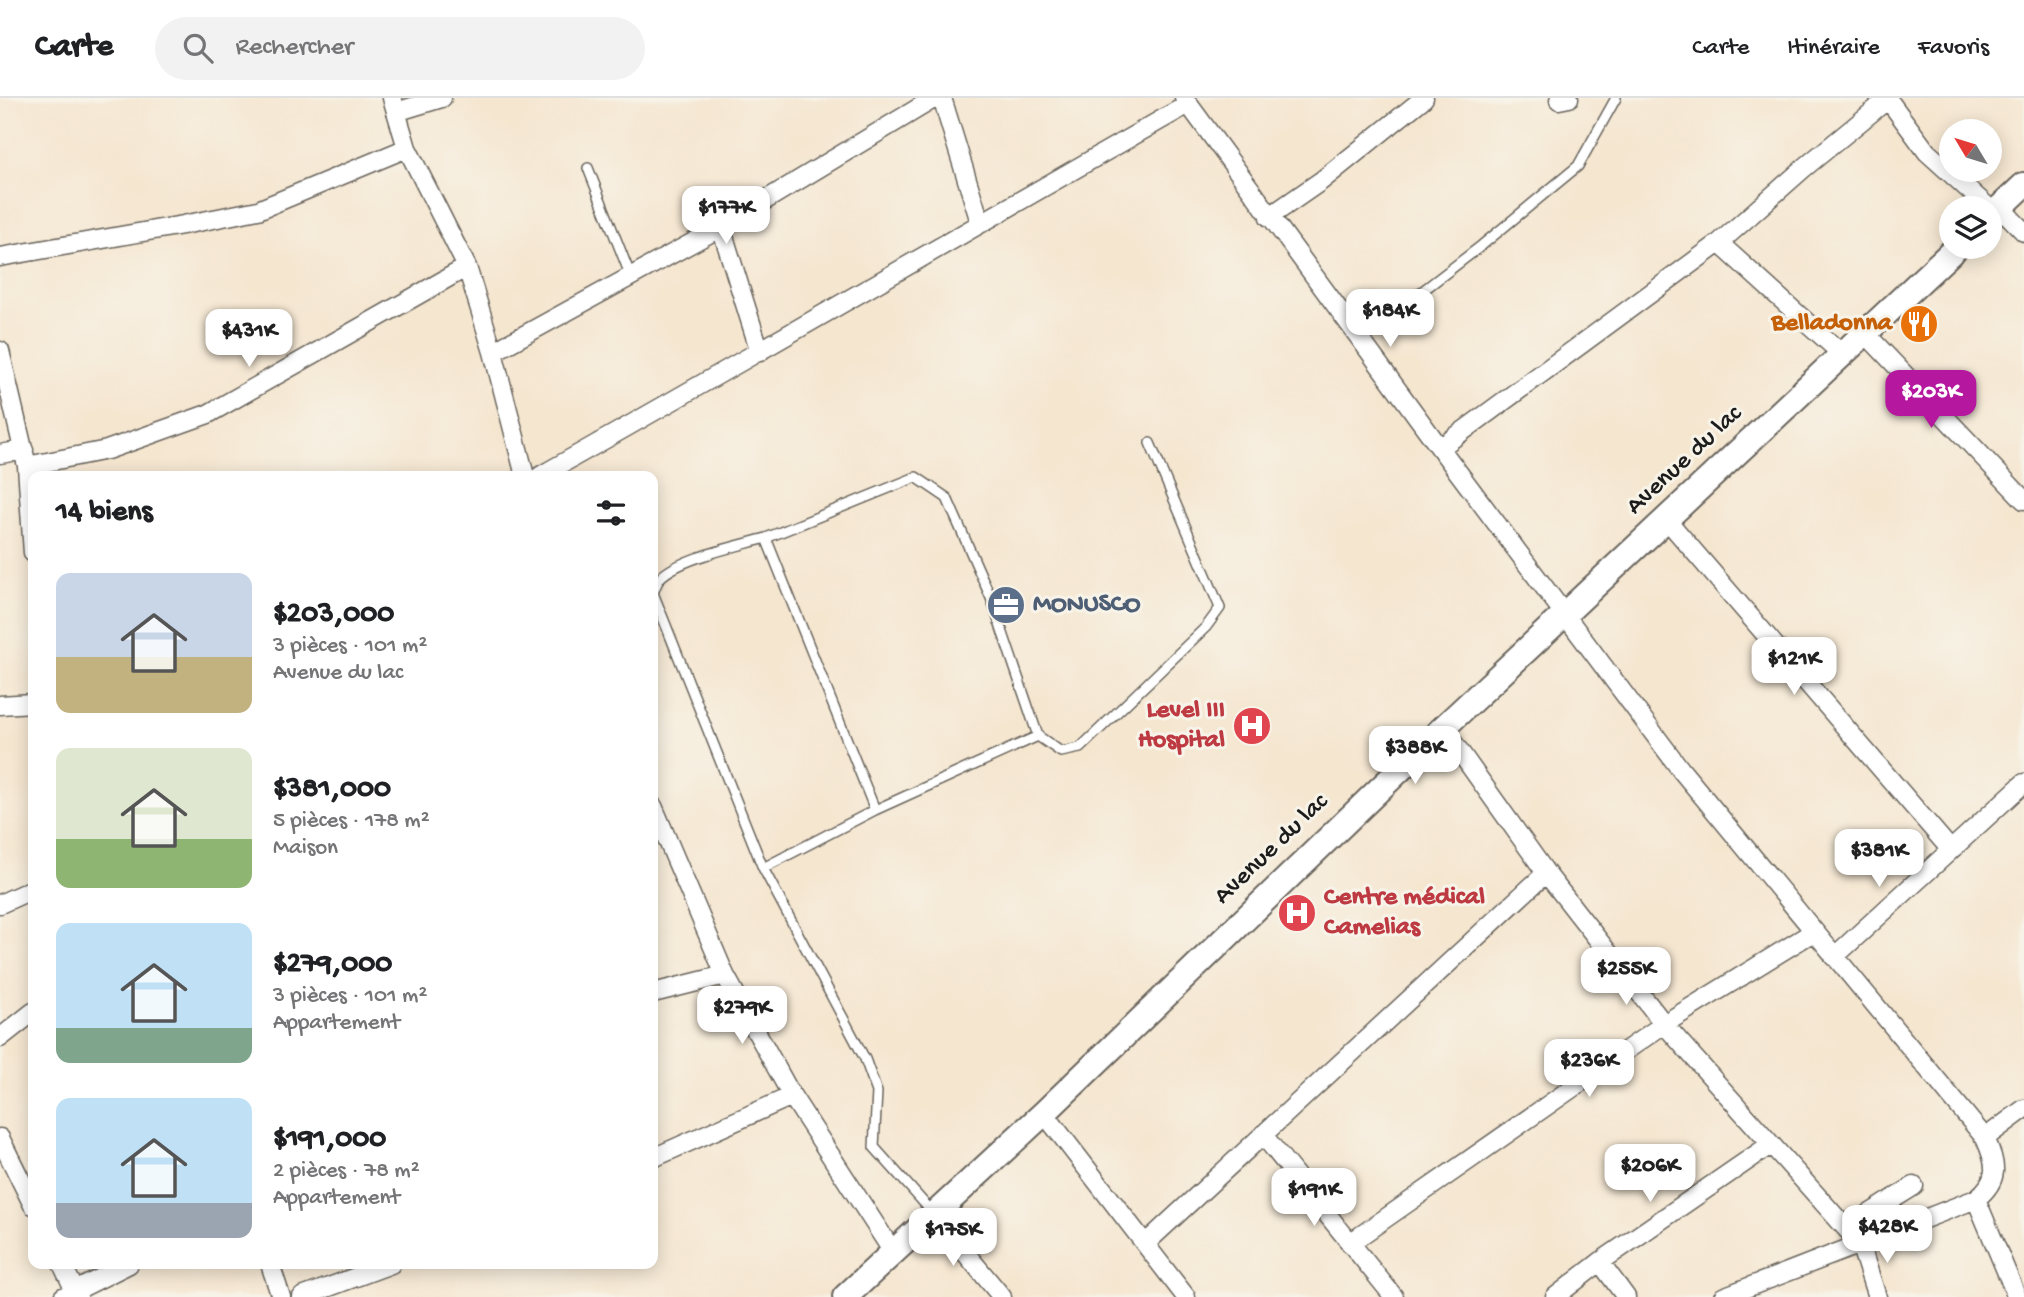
<!DOCTYPE html>
<html lang="fr">
<meta charset="utf-8">
<style>
body{margin:0;font-family:"Gochi Hand",sans-serif;background:#f2f2f2;color:#202124;height:100vh;display:flex;flex-direction:column;font-size:26px;white-space:nowrap}
*{box-sizing:border-box;margin:0}
p{font-size:23px;color:#757577}
.icon{flex:none;width:38px;height:38px;fill:none;stroke:currentColor;stroke-width:2;stroke-linecap:round;stroke-linejoin:round}
.map{position:relative;flex:1;overflow:hidden}
.drawer{position:absolute;left:28px;top:373px;width:630px;height:798px;display:flex;flex-direction:column;background:#fff;border-radius:14px;box-shadow:0 4px 18px #0003}
.drawer>*{flex:none}
.needle{width:46px;rotate:308deg}
.fabs{position:absolute;left:1939px;top:21px;display:grid;gap:14px}
.fabs a{display:grid;place-items:center;width:63px;height:63px;border-radius:50%;background:#fff;box-shadow:0 4px 18px #0003;font-size:35px}
.price{position:absolute;translate:-50% -60px;padding:0 16px;border-radius:14px;background:#fff;color:#222;font-size:23px;line-height:46px;filter:drop-shadow(0 2px 4px #0008)}
.price::after{content:'';position:absolute;left:50%;top:42px;width:21px;height:16px;margin-left:-10px;background:inherit;clip-path:polygon(0 0,100% 0,50% 100%)}
.price.on{background:#b5179e;color:#fff}
ul{padding:0;list-style:none}
li{display:flex;align-items:center;gap:21px;height:175px;padding:0 28px}
li span{display:grid;place-items:center;flex:none;width:196px;height:140px;border-radius:14px;color:#555}
li>.icon{margin-inline-start:auto}
span .icon{width:84px;height:84px;fill:#fffc;stroke-width:1}
li b{font-size:30px}
h2{display:flex;justify-content:space-between;align-items:center;height:84px;padding:0 28px;font-size:30px}
header{display:flex;align-items:center;gap:42px;box-sizing:border-box;height:98px;padding:0 35px;background:#fff;border-bottom:2px solid #e0e0e0}
header strong{font-size:33px}
nav{display:flex;gap:38px;margin-inline-start:auto;font-size:24px}
.search{width:490px;height:63px;background:#f2f2f2;display:flex;align-items:center;gap:18px;box-sizing:border-box;padding:0 24px;border-radius:38px;color:#757577;font-size:26px}
.map>svg:first-child{display:block}
.lines{fill:none;stroke-linecap:round;stroke-linejoin:round}
.lane-casing{stroke:#68635b;stroke-width:12}
.street-casing{stroke:#68635b;stroke-width:21}
.secondary-casing{stroke:#68635b;stroke-width:28}
.lane{stroke:#fff;stroke-width:9}
.street{stroke:#fff;stroke-width:18}
.secondary{stroke:#fff;stroke-width:24}
.labels{text-anchor:middle;dominant-baseline:central;stroke-width:6;stroke-linejoin:round;paint-order:stroke}
.food-label{font-size:26px;font-weight:bold;fill:#c56008;stroke:#f7f3e8;text-anchor:end}
.street-label{font-size:26px;fill:#1c1c1c;stroke:#f7f3e8}
.service-label{font-size:26px;font-weight:bold;fill:#4e5e75;stroke:#f7f3e8;text-anchor:start}
.health-label{font-size:26px;font-weight:bold;fill:#be3a42;stroke:#f7f3e8;text-anchor:end}
</style>
<header>
<strong>Carte</strong>
<div class="search"><svg class="icon" aria-label="search" viewBox="0 0 24 24"><circle cx="10" cy="10" r="6"/><path d="M15 15l6 6"/></svg>Rechercher</div>
<nav><a>Carte</a><a>Itinéraire</a><a>Favoris</a></nav>
</header>
<div class="map">
<svg width="2024" height="1199" viewBox="0 0 2024 1199">
<rect width="100%" height="100%" fill="#f7f3e8"/>
<filter id="ink" filterUnits="userSpaceOnUse"><feTurbulence type="fractalNoise" baseFrequency=".0143" numOctaves="2"/><feDisplacementMap in="SourceGraphic" scale="14" xChannelSelector="R" yChannelSelector="G"/><feConvolveMatrix kernelMatrix="1 2 1 2 8 2 1 2 1" color-interpolation-filters="sRGB"/></filter>
<filter id="wash" filterUnits="userSpaceOnUse"><feTurbulence type="fractalNoise" baseFrequency=".00686" numOctaves="4" result="noise"/><feDisplacementMap in="SourceGraphic" scale="28" xChannelSelector="R" yChannelSelector="G"/><feGaussianBlur stdDeviation="1.57" result="paint"/><feColorMatrix in="noise" values="0 0 0 0 0 0 0 0 0 0 0 0 0 0 0 0 0 1.4 0 .05"/><feComposite in="paint" operator="in"/></filter>
<g filter="url(#wash)">
<rect width="100%" height="100%" fill="#f5e6d0"/>
</g>
<g filter="url(#ink)">
<g class="lines">
<defs>
<path id="lane" d="M 588,70 L 631,179
M 1360,241 L 1481,148 L 1578,68 L 1616,0
M 766,440 L 916,379 L 947,400 L 991,500 L 1038,638 L 875,712
M 1038,638 L 1061,654 L 1080,650 L 1206,529 L 1220,510 L 1150,345
M 763,770 L 653,495 C 655,490 657,484 660,480 C 679,460 739,448 766,440 L 875,712 L 763,770 L 865,961 L 877,994 L 874,1049 L 933,1115"/>
<path id="street" d="M 392,0 L 407,50 L 467,169 L 493,254 L 525,378
M 942,0 L 980,124
M 1184,0 L 1440,350 L 1681,672 L 1985,1040 C 1997,1066 2000,1082 1976,1101 L 1723,1199
M 1887,0 L 1927,54 L 1989,110
M 1559,2 L 1569,0
M 396,14 L 442,0
M 2000,109 L 2024,134
M 1269,119 L 1321,83 L 1424,0
M 721,129 L 760,254
M 1719,145 L 1843,257
M 0,159 L 183,127 L 258,112 L 407,50
M 1865,235 L 2024,402
M 0,253 L 27,368 L 33,455
M 493,254 L 721,129 L 935,0
M 1440,350 L 1719,145 L 1804,70 L 1888,1
M 0,356 L 24,352
M 27,368 L 107,352 L 208,316 L 467,169
M 540,378 C 757,256 971,130 1187,7
M 1667,422 L 1950,751
M 0,607 L 33,605
M 1443,630 L 1546,775 L 1664,926 L 1860,1146 L 1877,1199
M 653,708 L 725,877 L 792,998 L 893,1154
M 0,806 L 33,791
M 1834,859 L 2024,685
M 653,895 L 725,877
M 0,940 L 33,914
M 1044,1015 L 1186,1199
M 1263,1037 L 1394,1199
M 0,1040 L 33,1107
M 1985,1040 L 2024,1011
M 653,1060 L 792,998
M 1976,1101 L 2017,1199
M 934,1117 L 1002,1199
M 1850,1133 L 1869,1116 L 1914,1088
M 1350,1145 L 1664,926 L 1813,834
M 1145,1146 L 1546,775
M 1600,1164 L 1626,1199
M 62,1166 L 78,1199
M 270,1166 L 281,1199
M 63,1199 L 129,1166
M 302,1199 L 391,1166
M 1555,1199 L 1600,1164 L 1770,1047"/>
<path id="secondary" d="M 1990,119 L 2024,87
M 845,1199 L 1044,1015 L 1443,630 L 1957,149"/>
</defs>
<use href="#lane" class="lane-casing"/>
<use href="#street" class="street-casing"/>
<use href="#secondary" class="secondary-casing"/>
<use href="#lane" class="lane"/>
<use href="#street" class="street"/>
<use href="#secondary" class="secondary"/>
</g>
</g>
<defs>
<symbol id="restaurant-disc" viewBox="-11 -11 22 22"><circle r="9.5" fill="#e8710a" stroke="#f7f3e8"/><path d="M-5-6h1v4h1v-4h1v4h1v-4h1v5L-1.5 .5V6h-2V.5L-5-1ZM5-6V6H3V1.5H1.5Q1.5-4 5-6Z" fill="#fff"/></symbol>
<symbol id="office-disc" viewBox="-11 -11 22 22"><circle r="9.5" fill="#5c6f8a" stroke="#f7f3e8"/><path d="M-6-3h4V-5.5h4V-3h4V5H-6ZM-1-4.5V-3h2v-1.5ZM-6 0V1H6V0Z" fill="#fff"/></symbol>
<symbol id="hospital-disc" viewBox="-11 -11 22 22"><circle r="9.5" fill="#e0444e" stroke="#f7f3e8"/><path d="M-5-5h3v3.5h4V-5h3V5h-3V1.5h-4V5h-3Z" fill="#fff"/></symbol>
</defs>
<g fill-rule="evenodd">
<use href="#restaurant-disc" x="1897" y="204" width="44" height="44"/>
<use href="#office-disc" x="984" y="485" width="44" height="44"/>
<use href="#hospital-disc" x="1230" y="606" width="44" height="44"/>
<use href="#hospital-disc" x="1275" y="793" width="44" height="44"/>
</g>
<g class="labels">
<g class="food-label">
<text x="1892" y="226">Belladonna</text>
</g>
<g class="street-label">
<text transform="translate(1685 363) rotate(-43)">Avenue du lac</text>
<text transform="translate(1272 752) rotate(-44)">Avenue du lac</text>
</g>
<g class="service-label">
<text x="1033" y="507">MONUSCO</text>
</g>
<g class="health-label">
<text x="1225" y="613">Level III<tspan x="1225" dy="30">Hospital</tspan></text>
<text x="1324" y="800" text-anchor="start">Centre médical<tspan x="1324" dy="30">Camelias</tspan></text>
</g>
</g>
</svg>
<div class="fabs">
<a><svg class="needle" viewBox="-14 -14 28 28"><path d="M0-13l5 13h-10z" fill="#e53935"/><path d="M0 13l5-13h-10z" fill="#757577"/></svg></a>
<a><svg class="icon" aria-label="layers" viewBox="0 0 24 24"><path d="M12 4l9 5-9 5-9-5zM3 14l9 5 9-5"/></svg></a>
</div>
<b class="price" style="left:726px;top:148px">$177K</b>
<b class="price" style="left:1390px;top:251px">$184K</b>
<b class="price" style="left:249px;top:271px">$431K</b>
<b class="price on" style="left:1931px;top:332px">$203K</b>
<b class="price" style="left:1794px;top:599px">$121K</b>
<b class="price" style="left:1415px;top:688px">$388K</b>
<b class="price" style="left:1879px;top:791px">$381K</b>
<b class="price" style="left:1626px;top:909px">$255K</b>
<b class="price" style="left:742px;top:948px">$279K</b>
<b class="price" style="left:1589px;top:1001px">$236K</b>
<b class="price" style="left:1650px;top:1106px">$206K</b>
<b class="price" style="left:1314px;top:1130px">$191K</b>
<b class="price" style="left:1887px;top:1167px">$428K</b>
<b class="price" style="left:953px;top:1170px">$175K</b>
<section class="drawer">
<h2>14 biens<svg class="icon" aria-label="filters" viewBox="0 0 24 24"><path d="M4 7h16M4 17h16"/><circle cx="9" cy="7" r="2"/><circle cx="15" cy="17" r="2"/></svg></h2>
<ul>
<li><span style="background:linear-gradient(#c9d6e8 60%,#c2b280 0)"><svg class="icon" aria-label="home" viewBox="0 0 24 24"><path d="M3 11l9-7 9 7M6 9v11h12V9"/></svg></span><div><b>$203,000</b><p>3 pièces · 101 m²</p><p>Avenue du lac</p></div></li>
<li><span style="background:linear-gradient(#dfe7d0 65%,#8fb573 0)"><svg class="icon" aria-label="home" viewBox="0 0 24 24"><path d="M3 11l9-7 9 7M6 9v11h12V9"/></svg></span><div><b>$381,000</b><p>5 pièces · 178 m²</p><p>Maison</p></div></li>
<li><span style="background:linear-gradient(#bfe0f5 75%,#7fa58c 0)"><svg class="icon" aria-label="home" viewBox="0 0 24 24"><path d="M3 11l9-7 9 7M6 9v11h12V9"/></svg></span><div><b>$279,000</b><p>3 pièces · 101 m²</p><p>Appartement</p></div></li>
<li><span style="background:linear-gradient(#bfe0f5 75%,#9aa5b1 0)"><svg class="icon" aria-label="home" viewBox="0 0 24 24"><path d="M3 11l9-7 9 7M6 9v11h12V9"/></svg></span><div><b>$191,000</b><p>2 pièces · 78 m²</p><p>Appartement</p></div></li>
</ul>
</section>
</div>
